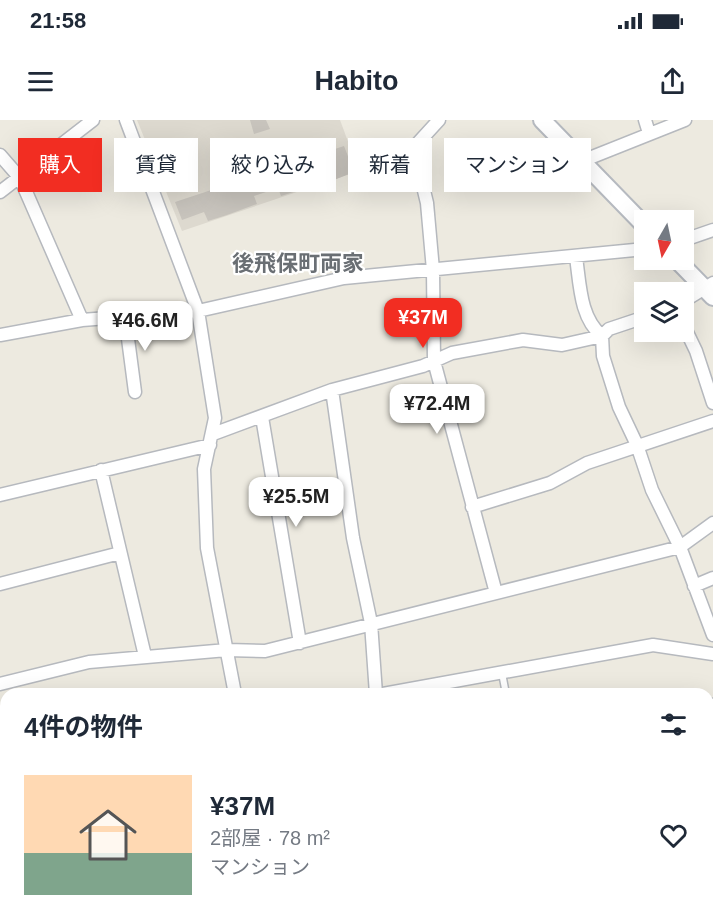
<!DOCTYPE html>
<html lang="ja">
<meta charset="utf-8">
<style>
body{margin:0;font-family:Helvetica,"Noto Sans JP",sans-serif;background:#f2f2f3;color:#1f2937;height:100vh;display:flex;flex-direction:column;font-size:22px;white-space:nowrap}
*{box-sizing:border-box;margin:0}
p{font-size:20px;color:#747a83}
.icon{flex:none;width:33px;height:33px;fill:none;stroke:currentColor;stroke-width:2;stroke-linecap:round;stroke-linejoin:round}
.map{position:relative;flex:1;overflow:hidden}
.drawer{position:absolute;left:0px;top:568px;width:714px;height:236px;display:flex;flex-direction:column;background:#fff;border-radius:18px 18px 0 0;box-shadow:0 6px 24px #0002}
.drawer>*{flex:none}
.top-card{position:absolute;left:18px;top:18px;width:678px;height:54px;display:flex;gap:12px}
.needle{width:39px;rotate:189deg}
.fabs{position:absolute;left:634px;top:90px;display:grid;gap:12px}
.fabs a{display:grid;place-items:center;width:60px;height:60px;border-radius:0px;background:#fff;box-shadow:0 6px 24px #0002;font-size:30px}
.price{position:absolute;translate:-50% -51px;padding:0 14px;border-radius:12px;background:#fff;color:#222;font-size:20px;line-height:39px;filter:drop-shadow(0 2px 3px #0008)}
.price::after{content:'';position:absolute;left:50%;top:36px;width:18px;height:14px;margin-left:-9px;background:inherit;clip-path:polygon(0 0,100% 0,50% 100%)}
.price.current{background:#f22d22;color:#fff}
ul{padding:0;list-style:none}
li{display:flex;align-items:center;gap:18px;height:150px;padding:0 24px}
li+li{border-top:2px solid #e0e1e3}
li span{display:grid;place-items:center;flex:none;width:168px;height:120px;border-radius:0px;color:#555}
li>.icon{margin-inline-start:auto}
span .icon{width:72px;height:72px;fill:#fffc;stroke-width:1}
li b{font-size:26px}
h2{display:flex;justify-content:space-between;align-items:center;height:72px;padding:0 24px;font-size:26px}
.chip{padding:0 21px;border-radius:0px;background:#fff;box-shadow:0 6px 24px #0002;font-size:21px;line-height:54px}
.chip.current{background:#f22d22;color:#fff}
.status{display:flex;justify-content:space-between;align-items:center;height:42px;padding:0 30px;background:#fff;direction:ltr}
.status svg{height:16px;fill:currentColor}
header{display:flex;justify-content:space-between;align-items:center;height:78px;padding:0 24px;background:#fff;font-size:27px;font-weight:700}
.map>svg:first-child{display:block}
.education{fill:#ddd9cf}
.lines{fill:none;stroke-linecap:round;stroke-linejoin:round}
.river{stroke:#9ed7ff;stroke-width:21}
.building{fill:#c8c4bd}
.service-casing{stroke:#b6b9be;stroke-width:9}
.minor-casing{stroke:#b6b9be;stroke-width:15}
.secondary-casing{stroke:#b6bac0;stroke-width:20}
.service{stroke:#fff;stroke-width:6}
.minor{stroke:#fff;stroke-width:12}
.secondary{stroke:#fff;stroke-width:16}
.labels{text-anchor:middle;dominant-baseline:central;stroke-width:4.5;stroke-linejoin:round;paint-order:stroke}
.quarter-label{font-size:22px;font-weight:bold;fill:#6a6f74;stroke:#fff}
</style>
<div class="status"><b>21:58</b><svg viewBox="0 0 49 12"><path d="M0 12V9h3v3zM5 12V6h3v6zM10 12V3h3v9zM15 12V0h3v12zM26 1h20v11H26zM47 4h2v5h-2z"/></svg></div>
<header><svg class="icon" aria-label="menu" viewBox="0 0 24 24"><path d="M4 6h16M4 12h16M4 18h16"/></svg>Habito<svg class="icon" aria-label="share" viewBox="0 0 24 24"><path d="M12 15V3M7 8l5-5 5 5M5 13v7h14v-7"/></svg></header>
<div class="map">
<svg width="713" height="803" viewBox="0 0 713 803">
<rect width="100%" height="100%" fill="#edeae0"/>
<path class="education" d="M 137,0 L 340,0 L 359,51 L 182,111 Z"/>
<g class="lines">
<path class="river" d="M 453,798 L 488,803
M 331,803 L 366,798"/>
</g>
<path class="building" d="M 250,0 L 266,0 L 270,9 L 254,14 Z
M 344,26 L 354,52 L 334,60 L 330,50 L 303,59 L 306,68 L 281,76 L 278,68 L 254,76 L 257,84 L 227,95 L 208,101 L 204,92 L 182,100 L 175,82 Z"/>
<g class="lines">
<defs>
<path id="service" d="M 502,553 L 506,574
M 708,581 L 713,582"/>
<path id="minor" d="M 126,0 L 198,191 L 215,298 L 204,349 L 207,428 L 235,574
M 439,0 L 417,24 L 418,46 L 427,83 L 433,150 L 434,241 L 496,473
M 645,0 L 649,13
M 0,35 L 20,58 L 82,200
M 582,41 L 685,0
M 0,72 L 93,0
M 684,120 L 713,110
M 576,137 C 580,165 580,198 602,216 L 603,236 L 619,287 L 637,325 L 652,370 L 680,427 L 713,515
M 684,181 L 713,163
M 125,196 L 135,272
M 684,206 L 696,231 L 713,283
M 0,215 L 82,200 L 198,191 L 344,158 L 645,129
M 332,270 L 353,418 L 371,503 L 376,574
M 262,297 L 300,523
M 213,314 L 332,270 L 423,246 L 452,233 L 523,220 L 562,225 L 602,216 L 609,209 L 645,197
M 101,350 L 145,536
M 0,375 L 210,325
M 472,387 L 550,363 L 587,343 L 713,301
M 0,464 L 120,433
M 694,466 L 713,458
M 0,564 L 89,542 L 227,530 L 265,531 L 680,427 L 713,403
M 383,574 L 653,525 L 713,534
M 0,629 L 6,652
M 0,673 L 6,672
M 708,735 L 713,739
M 0,762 L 6,759
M 145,803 L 152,798
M 448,803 L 449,798"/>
<path id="secondary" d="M 542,0 L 645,106
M 677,140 L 713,177
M 708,719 L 713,721
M 90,803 L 102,798"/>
</defs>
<use href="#service" class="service-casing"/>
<use href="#minor" class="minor-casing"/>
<use href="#secondary" class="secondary-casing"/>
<use href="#service" class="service"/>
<use href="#minor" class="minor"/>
<use href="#secondary" class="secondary"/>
</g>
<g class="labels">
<g class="quarter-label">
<text x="298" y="143">後飛保町両家</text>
</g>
</g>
</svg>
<div class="fabs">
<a><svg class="needle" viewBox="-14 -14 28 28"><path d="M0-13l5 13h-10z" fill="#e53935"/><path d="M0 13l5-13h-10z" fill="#747a83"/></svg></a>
<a><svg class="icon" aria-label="layers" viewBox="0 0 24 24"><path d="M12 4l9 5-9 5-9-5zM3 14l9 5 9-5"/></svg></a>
</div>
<b class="price current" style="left:423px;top:229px">¥37M</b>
<b class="price" style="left:145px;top:232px">¥46.6M</b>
<b class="price" style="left:437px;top:315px">¥72.4M</b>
<b class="price" style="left:296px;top:408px">¥25.5M</b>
<div class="top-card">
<a class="chip current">購入</a>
<a class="chip">賃貸</a>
<a class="chip">絞り込み</a>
<a class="chip">新着</a>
<a class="chip">マンション</a>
</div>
<section class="drawer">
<h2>4件の物件<svg class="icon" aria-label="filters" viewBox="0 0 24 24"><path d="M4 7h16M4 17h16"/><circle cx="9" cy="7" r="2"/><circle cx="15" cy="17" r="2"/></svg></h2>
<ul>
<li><span style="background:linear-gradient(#ffd9b3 65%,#7fa58c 0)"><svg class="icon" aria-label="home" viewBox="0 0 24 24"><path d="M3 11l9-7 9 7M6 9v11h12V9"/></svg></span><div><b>¥37M</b><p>2部屋 · 78 m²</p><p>マンション</p></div><svg class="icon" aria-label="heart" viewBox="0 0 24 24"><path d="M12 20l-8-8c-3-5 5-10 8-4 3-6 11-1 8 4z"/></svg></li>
</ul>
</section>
</div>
